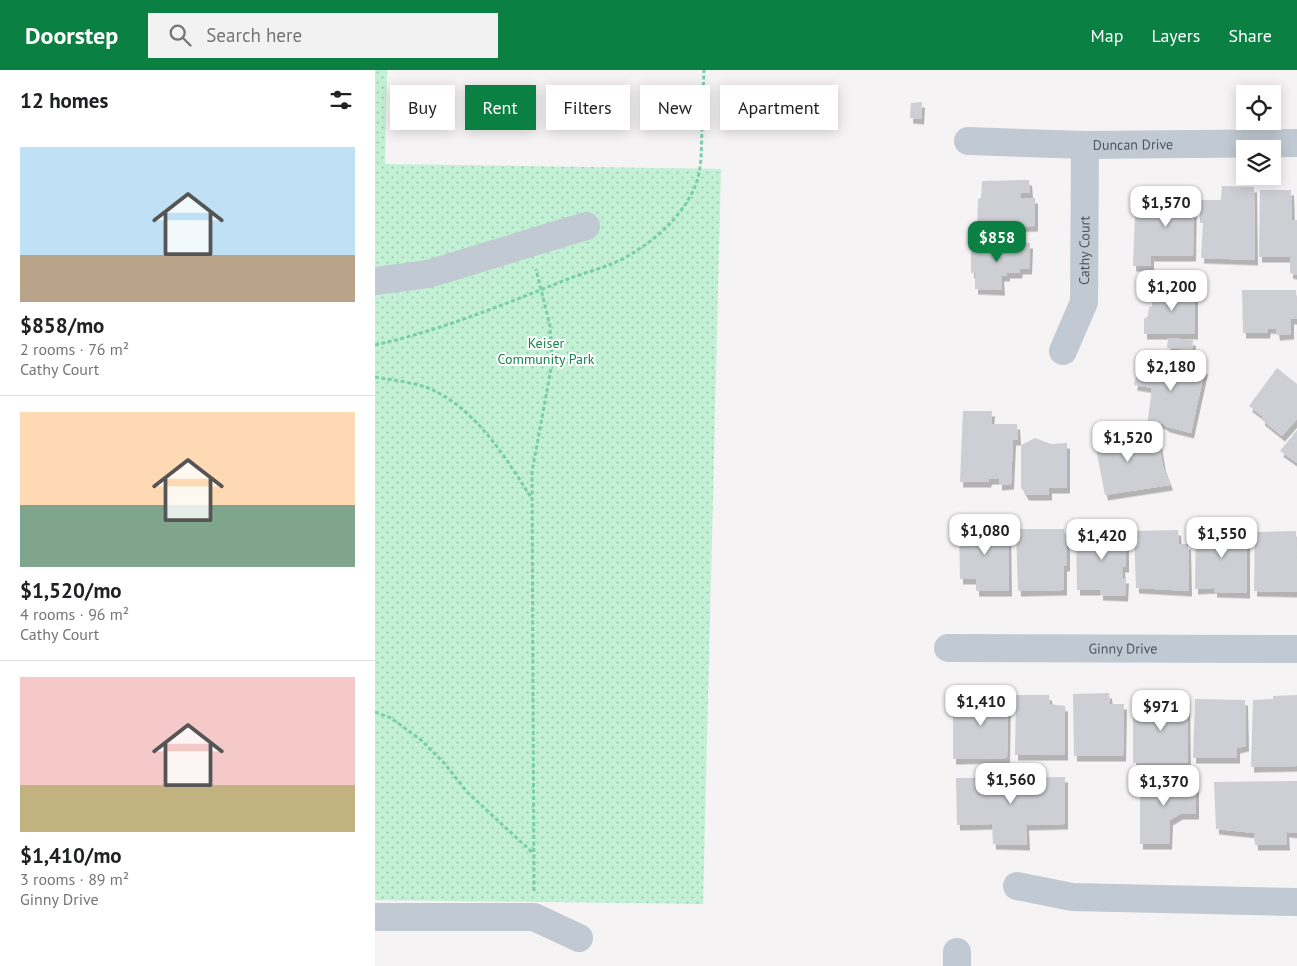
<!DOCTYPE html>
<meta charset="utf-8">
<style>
body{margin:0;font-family:"PT Sans",sans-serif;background:#f2f2f2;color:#202124;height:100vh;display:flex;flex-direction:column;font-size:19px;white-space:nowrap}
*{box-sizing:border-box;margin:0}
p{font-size:16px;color:#757577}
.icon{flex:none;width:28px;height:28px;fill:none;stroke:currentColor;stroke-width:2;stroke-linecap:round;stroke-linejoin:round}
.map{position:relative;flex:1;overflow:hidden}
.details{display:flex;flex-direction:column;background:#fff;width:375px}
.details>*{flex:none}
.guide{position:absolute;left:15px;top:15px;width:475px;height:45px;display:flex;gap:10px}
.controls{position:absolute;left:861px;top:15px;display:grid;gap:10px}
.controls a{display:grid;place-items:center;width:45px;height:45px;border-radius:0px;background:#fff;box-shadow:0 2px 12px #0003;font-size:25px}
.price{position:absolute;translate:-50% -42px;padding:0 11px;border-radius:10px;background:#fff;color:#222;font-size:16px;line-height:32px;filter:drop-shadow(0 1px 2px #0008)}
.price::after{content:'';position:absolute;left:50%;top:30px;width:15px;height:11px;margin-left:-8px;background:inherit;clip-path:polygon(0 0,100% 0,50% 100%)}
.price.current{background:#0b8043;color:#fff}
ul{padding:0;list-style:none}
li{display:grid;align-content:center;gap:10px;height:265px;padding:0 20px}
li+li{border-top:1px solid #e0e0e0}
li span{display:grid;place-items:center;height:155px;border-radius:0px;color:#555}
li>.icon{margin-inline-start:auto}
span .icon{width:90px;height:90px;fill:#fffc;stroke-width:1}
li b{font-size:21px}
h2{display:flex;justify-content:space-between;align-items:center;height:60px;padding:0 20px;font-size:21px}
.chip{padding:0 18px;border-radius:0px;background:#fff;box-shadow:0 2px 12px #0003;font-size:18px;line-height:45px}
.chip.current{background:#0b8043;color:#fff}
header{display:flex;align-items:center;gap:30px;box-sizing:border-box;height:70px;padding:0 25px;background:#0b8043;color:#fff}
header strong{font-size:24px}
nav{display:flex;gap:28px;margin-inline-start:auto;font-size:18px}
.search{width:350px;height:45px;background:#f2f2f2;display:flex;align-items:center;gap:12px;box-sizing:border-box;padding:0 18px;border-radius:0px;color:#757577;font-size:19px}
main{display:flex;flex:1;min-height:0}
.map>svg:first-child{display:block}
.green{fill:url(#green-dots)}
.building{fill:#cdcfd5;filter:url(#shadow)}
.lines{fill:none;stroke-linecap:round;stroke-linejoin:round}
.path{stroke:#7ad0a6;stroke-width:3;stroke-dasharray:4 2.5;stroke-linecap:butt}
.minor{stroke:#c1cad2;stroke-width:28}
.labels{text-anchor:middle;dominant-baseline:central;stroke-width:4;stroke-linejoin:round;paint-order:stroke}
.street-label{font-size:14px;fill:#4a5661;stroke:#fff}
.park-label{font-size:14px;fill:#17864f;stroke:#fff}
</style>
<header>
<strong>Doorstep</strong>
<div class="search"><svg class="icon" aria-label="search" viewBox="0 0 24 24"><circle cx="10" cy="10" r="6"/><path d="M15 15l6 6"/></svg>Search here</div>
<nav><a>Map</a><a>Layers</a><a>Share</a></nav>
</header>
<main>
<section class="details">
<h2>12 homes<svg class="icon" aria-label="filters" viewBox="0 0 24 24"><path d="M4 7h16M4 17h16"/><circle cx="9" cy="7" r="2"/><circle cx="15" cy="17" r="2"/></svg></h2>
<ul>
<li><span style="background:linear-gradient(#bfe0f5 70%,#b9a48a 0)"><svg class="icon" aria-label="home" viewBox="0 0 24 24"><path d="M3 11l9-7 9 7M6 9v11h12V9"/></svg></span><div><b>$858/mo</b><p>2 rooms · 76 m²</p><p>Cathy Court</p></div></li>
<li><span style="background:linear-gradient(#ffd9b3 60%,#7fa58c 0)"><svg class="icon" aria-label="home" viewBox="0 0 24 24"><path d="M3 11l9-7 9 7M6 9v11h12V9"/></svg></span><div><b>$1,520/mo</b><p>4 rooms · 96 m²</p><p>Cathy Court</p></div></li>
<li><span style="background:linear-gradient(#f6c9c9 70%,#c2b280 0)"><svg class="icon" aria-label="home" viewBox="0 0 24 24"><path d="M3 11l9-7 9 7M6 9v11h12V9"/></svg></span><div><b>$1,410/mo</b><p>3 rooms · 89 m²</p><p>Ginny Drive</p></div></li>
</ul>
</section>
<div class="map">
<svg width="922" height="896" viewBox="0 0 922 896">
<defs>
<pattern id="green-dots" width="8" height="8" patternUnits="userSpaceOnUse" patternTransform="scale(1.25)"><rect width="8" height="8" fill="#c3f1d5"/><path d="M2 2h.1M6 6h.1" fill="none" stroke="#a0c6b0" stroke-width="1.8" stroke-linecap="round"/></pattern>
<filter id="shadow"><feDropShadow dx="3" dy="5.5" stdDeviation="0" flood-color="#0004"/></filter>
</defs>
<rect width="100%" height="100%" fill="#f5f3f3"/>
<path class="green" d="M 0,0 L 12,0 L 10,94 L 346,99 L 328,834 L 0,830 Z"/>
<path class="building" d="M 547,32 L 546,49 L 535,48 L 536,33 Z
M 654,110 L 655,123 L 646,123 L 646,128 L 660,128 L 660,156 L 602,158 L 603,129 L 606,128 L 607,111 Z
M 847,116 L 879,117 L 880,190 L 826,188 L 828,153 L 825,153 L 825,130 L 846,130 Z
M 819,118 L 818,186 L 776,186 L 776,196 L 758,196 L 760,146 L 785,145 L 787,119 Z
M 885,120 L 916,120 L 917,150 L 922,150 L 922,205 L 915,203 L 915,187 L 884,187 Z
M 596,173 L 655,173 L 654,199 L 645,199 L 644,203 L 632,203 L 632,206 L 626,206 L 627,220 L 600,219 L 600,203 L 596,203 Z
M 820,218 L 820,264 L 769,264 L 769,249 L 773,246 L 774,237 L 777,236 L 777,219 Z
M 867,220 L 921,220 L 922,249 L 916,249 L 916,264 L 902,265 L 901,259 L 893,258 L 892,263 L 868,263 Z
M 793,268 L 818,270 L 817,280 L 792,278 Z
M 766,286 L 830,299 L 816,363 L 792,357 L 788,354 L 783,353 L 780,358 L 772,356 L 777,318 L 759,315 Z
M 902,298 L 922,314 L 922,349 L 907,366 L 887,350 L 887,346 L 874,336 Z
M 588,341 L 617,341 L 616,354 L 642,354 L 643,370 L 638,370 L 636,414 L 624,415 L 624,409 L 614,409 L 613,412 L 585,412 Z
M 750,357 L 754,377 L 784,373 L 788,396 L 795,415 L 730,425 L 718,363 Z
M 922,360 L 922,393 L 905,381 Z
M 660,368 L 676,374 L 692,373 L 692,418 L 674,418 L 674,425 L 651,425 L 646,417 L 646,375 Z
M 633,453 L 634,521 L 601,521 L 601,509 L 585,509 L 584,454 Z
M 821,456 L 872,456 L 872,523 L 839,522 L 839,518 L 820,519 Z
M 641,459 L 689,459 L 692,477 L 692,496 L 689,496 L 689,520 L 643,521 Z
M 751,460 L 751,497 L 747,497 L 748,508 L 751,508 L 750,526 L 725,525 L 725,520 L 702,520 L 701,461 Z
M 803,460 L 804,474 L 813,474 L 814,521 L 761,518 L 759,461 Z
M 880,460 L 884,462 L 921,461 L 922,522 L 879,521 Z
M 633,623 L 632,688 L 578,689 L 578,628 L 598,627 L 598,624 Z
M 734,623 L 735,634 L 749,634 L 748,686 L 699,686 L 698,624 Z
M 641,625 L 674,625 L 675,634 L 690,636 L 690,685 L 640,685 Z
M 922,625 L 922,696 L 876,697 L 878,630 L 898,629 L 898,626 Z
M 812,627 L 813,693 L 758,693 L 758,635 L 777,635 L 778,628 Z
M 820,629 L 870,630 L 871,676 L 862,678 L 862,688 L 818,688 Z
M 690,707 L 690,754 L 651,755 L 652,775 L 618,774 L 617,754 L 582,755 L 581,708 Z
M 765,709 L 821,711 L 821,744 L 805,744 L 795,750 L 794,774 L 765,774 Z
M 922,711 L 922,763 L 911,762 L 912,775 L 880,775 L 879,763 L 841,759 L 839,712 Z"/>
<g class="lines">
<path class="path" d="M 0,275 C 67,260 130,234 193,209 C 211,202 237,196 253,186 C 279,171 303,150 317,123 C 328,102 326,80 327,57 C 328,38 328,19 329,0
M 0,307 C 17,310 37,312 53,318 C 100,337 131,388 157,429
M 0,642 L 16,648 L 46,670 L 70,694 L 92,722 L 158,783
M 159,821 L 157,402 L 177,293 L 175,256 L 161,199"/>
<g class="minor">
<path id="s1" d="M 593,71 L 710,75 L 922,73"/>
<path d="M 0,211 L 53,204 L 211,156"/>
<path id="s2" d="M 688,281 L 709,232 L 710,75"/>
<path id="s3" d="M 573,578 L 922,579"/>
<path d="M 642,816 L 697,827 L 922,832"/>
<path d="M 0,847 L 159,847 L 204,868"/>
<path d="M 582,882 L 582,896"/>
</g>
</g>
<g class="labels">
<g class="street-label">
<text stroke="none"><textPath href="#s1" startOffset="165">Duncan Drive</textPath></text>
<text stroke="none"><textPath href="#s2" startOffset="105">Cathy Court</textPath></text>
<text stroke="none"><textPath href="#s3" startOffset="175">Ginny Drive</textPath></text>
</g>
<g class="park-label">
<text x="171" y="273">Keiser<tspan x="171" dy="16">Community Park</tspan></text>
</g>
</g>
</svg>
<div class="controls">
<a><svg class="icon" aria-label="locate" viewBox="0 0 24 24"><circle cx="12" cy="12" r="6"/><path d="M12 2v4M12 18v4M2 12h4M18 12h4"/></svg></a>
<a><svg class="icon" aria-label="layers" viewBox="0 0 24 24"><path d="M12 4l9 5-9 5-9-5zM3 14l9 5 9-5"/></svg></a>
</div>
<b class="price" style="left:791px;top:158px">$1,570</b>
<b class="price current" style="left:622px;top:193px">$858</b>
<b class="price" style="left:797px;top:242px">$1,200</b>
<b class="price" style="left:796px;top:322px">$2,180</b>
<b class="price" style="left:753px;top:393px">$1,520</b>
<b class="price" style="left:610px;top:486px">$1,080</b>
<b class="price" style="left:847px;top:489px">$1,550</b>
<b class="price" style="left:727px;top:491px">$1,420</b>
<b class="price" style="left:606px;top:657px">$1,410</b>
<b class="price" style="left:786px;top:662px">$971</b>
<b class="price" style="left:636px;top:735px">$1,560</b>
<b class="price" style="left:789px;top:737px">$1,370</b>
<div class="guide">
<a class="chip">Buy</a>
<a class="chip current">Rent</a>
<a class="chip">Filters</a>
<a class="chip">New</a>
<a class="chip">Apartment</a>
</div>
</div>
</main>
